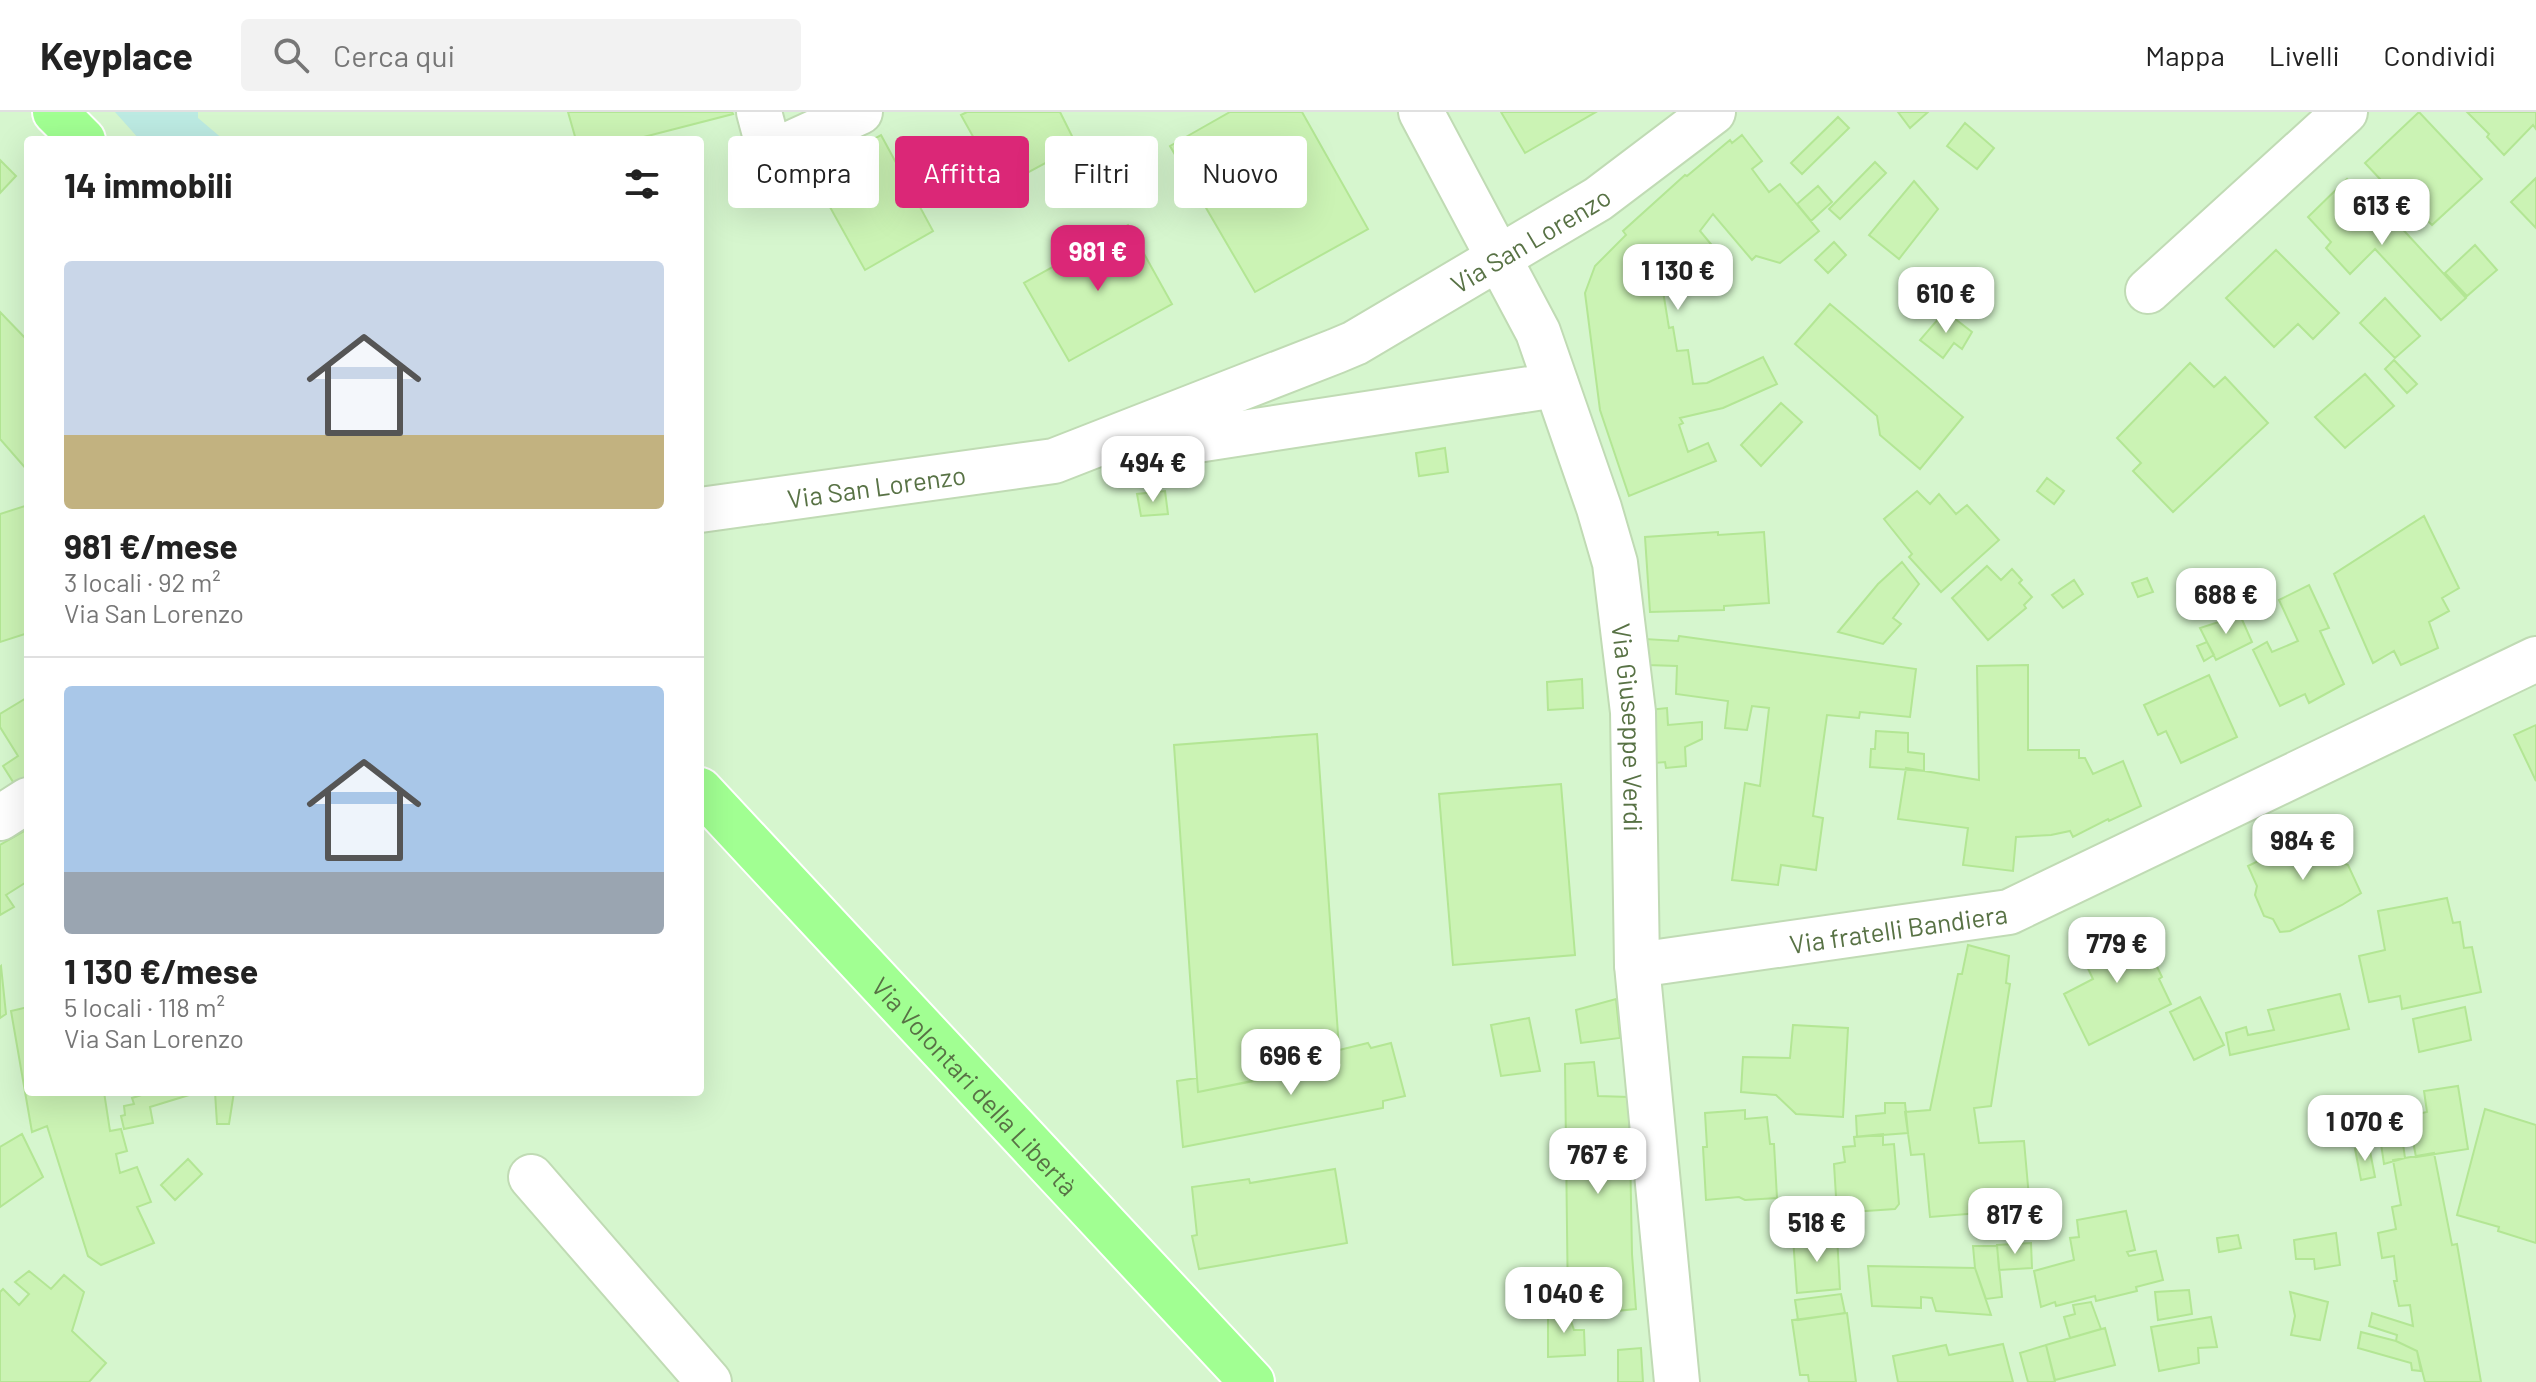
<!DOCTYPE html>
<html lang="it">
<meta charset="utf-8">
<style>
body{margin:0;font-family:Barlow,sans-serif;background:#f2f2f2;color:#222;height:100vh;display:flex;flex-direction:column;font-size:30px;white-space:nowrap}
*{box-sizing:border-box;margin:0}
p{font-size:26px;color:#767676}
.icon{flex:none;width:44px;height:44px;fill:none;stroke:currentColor;stroke-width:2;stroke-linecap:round;stroke-linejoin:round}
.map{position:relative;flex:1;overflow:hidden}
.drawer{position:absolute;left:24px;top:24px;width:680px;height:960px;display:flex;flex-direction:column;background:#fff;border-radius:8px;box-shadow:0 8px 32px #0002}
.drawer>*{flex:none}
.hud{position:absolute;left:728px;top:24px;width:760px;height:72px;display:flex;gap:16px}
.price{position:absolute;translate:-50% -68px;padding:0 18px;border-radius:16px;background:#fff;color:#222;font-size:26px;line-height:52px;filter:drop-shadow(0 2px 4px #0008)}
.price::after{content:'';position:absolute;left:50%;top:48px;width:24px;height:18px;margin-left:-12px;background:inherit;clip-path:polygon(0 0,100% 0,50% 100%)}
.price.selected{background:#db2777;color:#fff}
ul{padding:0;list-style:none}
li{display:grid;align-content:center;gap:16px;height:424px;padding:0 40px}
li+li{border-top:2px solid #e0e0e0}
li span{display:grid;place-items:center;height:248px;border-radius:8px;color:#555}
li>.icon{margin-inline-start:auto}
span .icon{width:144px;height:144px;fill:#fffc;stroke-width:1}
li b{font-size:34px}
h2{display:flex;justify-content:space-between;align-items:center;height:96px;padding:0 40px;font-size:34px}
.chip{padding:0 28px;border-radius:8px;background:#fff;box-shadow:0 8px 32px #0002;font-size:28px;line-height:72px}
.chip.selected{background:#db2777;color:#fff}
header{display:flex;align-items:center;gap:48px;box-sizing:border-box;height:112px;padding:0 40px;background:#fff;border-bottom:2px solid #e0e0e0}
header strong{font-size:38px}
nav{display:flex;gap:44px;margin-inline-start:auto;font-size:28px}
.search{width:560px;height:72px;background:#f2f2f2;display:flex;align-items:center;gap:20px;box-sizing:border-box;padding:0 28px;border-radius:8px;color:#767676;font-size:30px}
.map>svg:first-child{display:block}
.residential{fill:#d6f6ce;fill-rule:evenodd}
.green{fill:#bceae2}
.building{fill:#cbf3b4;stroke:#b3e694;stroke-width:2}
.lines{fill:none;stroke-linecap:round;stroke-linejoin:round}
.street-casing{stroke:#c0dbb4;stroke-width:48}
.primary-casing{stroke:#fff;stroke-width:48}
.street{stroke:#fff;stroke-width:44}
.primary{stroke:#a1ff92;stroke-width:44}
.labels{text-anchor:middle;dominant-baseline:central;stroke-width:7;stroke-linejoin:round;paint-order:stroke}
.street-label{font-size:26px;fill:#587245;stroke:#e8ffe4}
</style>
<header>
<strong>Keyplace</strong>
<div class="search"><svg class="icon" aria-label="search" viewBox="0 0 24 24"><circle cx="10" cy="10" r="6"/><path d="M15 15l6 6"/></svg>Cerca qui</div>
<nav><a>Mappa</a><a>Livelli</a><a>Condividi</a></nav>
</header>
<div class="map">
<svg width="2536" height="1270" viewBox="0 0 2536 1270">
<rect width="100%" height="100%" fill="#e2fddd"/>
<path class="residential" d="M 0,0 L 2536,0 L 2536,1270 L 0,1270 ZM 28,28 L 700,28 L 700,980 L 28,980 Z"/>
<path class="green" d="M 115,0 L 198,0 L 198,6 L 224,28 L 140,28 Z"/>
<path class="building" d="M 568,0 L 732,0 L 733,2 L 632,28 L 576,28 Z
M 967,0 L 1060,0 L 1077,34 L 1001,75 L 961,3 Z
M 1230,0 L 1302,0 L 1368,117 L 1255,180 L 1170,34 Z
M 1501,0 L 1596,0 L 1525,41 Z
M 1898,0 L 1928,0 L 1910,16 Z
M 2419,0 L 2482,67 L 2432,113 L 2413,94 L 2409,98 L 2365,51 Z
M 2467,0 L 2536,0 L 2536,17 L 2533,13 L 2504,43 L 2487,25 L 2489,22 Z
M 1838,5 L 1849,16 L 1802,62 L 1791,51 Z
M 1965,11 L 1994,36 L 1977,57 L 1947,34 Z
M 881,23 L 933,119 L 865,158 L 811,61 Z
M 1742,23 L 1762,49 L 1752,57 L 1769,80 L 1780,72 L 1819,119 L 1780,151 L 1756,144 L 1752,148 L 1713,102 L 1700,119 L 1715,137 L 1673,175 L 1666,168 L 1662,173 L 1669,216 L 1673,215 L 1677,239 L 1688,238 L 1693,272 L 1707,271 L 1763,245 L 1777,272 L 1723,296 L 1680,306 L 1683,311 L 1679,313 L 1688,340 L 1708,331 L 1716,349 L 1629,384 L 1600,298 L 1585,181 L 1595,154 L 1626,123 L 1623,119 L 1685,63 L 1687,64 L 1730,28 L 1732,31 Z
M 0,48 L 16,64 L 0,81 Z
M 1875,50 L 1886,61 L 1840,107 L 1829,97 Z
M 2536,66 L 2536,116 L 2511,90 Z
M 2347,67 L 2391,115 L 2396,110 L 2466,186 L 2441,208 L 2375,137 L 2350,162 L 2326,136 L 2331,130 L 2308,105 Z
M 1914,69 L 1938,97 L 1899,147 L 1869,123 Z
M 1818,74 L 1832,90 L 1811,109 L 1797,92 Z
M 1128,113 L 1172,192 L 1069,249 L 1024,171 Z
M 1834,130 L 1846,143 L 1828,161 L 1815,148 Z
M 2475,133 L 2497,158 L 2467,184 L 2445,161 Z
M 2276,138 L 2339,201 L 2313,227 L 2298,212 L 2274,235 L 2226,186 Z
M 2385,186 L 2420,224 L 2395,246 L 2360,211 Z
M 1830,192 L 1963,305 L 1920,357 L 1880,323 L 1877,304 L 1795,232 Z
M 1945,199 L 1972,220 L 1962,237 L 1954,231 L 1943,246 L 1920,228 Z
M 0,200 L 28,229 L 28,359 L 0,327 Z
M 2394,248 L 2417,272 L 2407,281 L 2385,257 Z
M 2190,251 L 2214,275 L 2225,265 L 2268,311 L 2173,400 L 2133,359 L 2141,351 L 2117,326 Z
M 2365,262 L 2394,294 L 2345,336 L 2315,305 Z
M 1781,291 L 1802,310 L 1761,354 L 1741,333 Z
M 1445,336 L 1448,360 L 1419,364 L 1416,341 Z
M 2047,366 L 2064,379 L 2054,392 L 2037,379 Z
M 1165,379 L 1168,402 L 1141,404 L 1137,382 Z
M 1917,379 L 1930,392 L 1939,382 L 1956,402 L 1967,393 L 1999,428 L 1941,480 L 1909,445 L 1912,442 L 1884,407 Z
M 28,393 L 28,521 L 0,530 L 0,402 Z
M 2424,404 L 2459,476 L 2442,486 L 2449,499 L 2429,510 L 2438,536 L 2401,553 L 2394,539 L 2373,551 L 2334,462 Z
M 1718,420 L 1718,423 L 1764,420 L 1769,491 L 1724,494 L 1724,498 L 1650,500 L 1645,425 Z
M 1902,450 L 1919,472 L 1893,506 L 1901,512 L 1883,532 L 1838,520 L 1878,472 Z
M 1987,454 L 2001,468 L 2012,457 L 2022,468 L 2019,471 L 2032,485 L 2024,493 L 2026,496 L 1988,528 L 1952,486 Z
M 2147,466 L 2153,480 L 2138,485 L 2132,471 Z
M 2074,468 L 2083,482 L 2063,496 L 2052,483 Z
M 2309,473 L 2329,516 L 2320,519 L 2344,572 L 2309,591 L 2305,582 L 2280,594 L 2253,538 L 2267,530 L 2272,540 L 2298,529 L 2279,488 Z
M 2240,503 L 2252,530 L 2216,548 L 2200,516 Z
M 1679,524 L 1916,557 L 1910,605 L 1860,600 L 1859,606 L 1827,603 L 1813,704 L 1823,706 L 1816,758 L 1781,753 L 1778,773 L 1732,768 L 1745,671 L 1760,674 L 1769,596 L 1752,594 L 1747,618 L 1725,616 L 1728,589 L 1676,582 L 1677,554 L 1647,553 L 1645,527 L 1678,529 Z
M 2207,530 L 2214,543 L 2204,549 L 2197,534 Z
M 2028,553 L 2028,638 L 2079,638 L 2079,646 L 2085,646 L 2093,662 L 2123,649 L 2141,694 L 2109,709 L 2108,707 L 2073,725 L 2070,719 L 2051,723 L 2016,725 L 2013,759 L 1963,753 L 1968,716 L 1898,707 L 1906,656 L 1979,668 L 1977,554 Z
M 2209,563 L 2237,625 L 2181,651 L 2166,619 L 2158,623 L 2144,593 Z
M 1582,567 L 1583,596 L 1548,598 L 1547,570 Z
M 28,585 L 28,664 L 15,673 L 3,654 L 18,644 L 0,615 L 0,602 Z
M 1667,596 L 1668,613 L 1702,610 L 1702,627 L 1685,635 L 1686,654 L 1666,656 L 1665,650 L 1655,651 L 1649,598 Z
M 2536,613 L 2536,669 L 2514,623 Z
M 1876,619 L 1908,621 L 1908,640 L 1924,642 L 1924,659 L 1870,655 L 1871,637 L 1875,637 Z
M 1317,622 L 1340,951 L 1198,980 L 1174,633 Z
M 1561,672 L 1575,843 L 1453,853 L 1439,682 Z
M 28,717 L 28,769 L 6,783 L 14,795 L 0,803 L 0,733 Z
M 2315,721 L 2329,725 L 2341,750 L 2348,753 L 2361,781 L 2342,793 L 2290,819 L 2280,820 L 2273,807 L 2264,804 L 2255,783 L 2257,774 L 2248,754 Z
M 2447,786 L 2453,811 L 2460,810 L 2464,836 L 2472,835 L 2481,880 L 2402,897 L 2400,884 L 2369,890 L 2359,844 L 2385,838 L 2378,799 Z
M 2126,809 L 2137,831 L 2146,832 L 2162,865 L 2159,867 L 2171,892 L 2089,933 L 2064,882 L 2093,867 L 2081,842 L 2083,835 L 2093,831 L 2094,826 Z
M 1968,833 L 2009,844 L 2006,871 L 2010,872 L 1991,994 L 1974,996 L 1979,1031 L 2024,1029 L 2030,1097 L 1930,1105 L 1924,1042 L 1911,1043 L 1905,1000 L 1930,998 L 1958,862 L 1962,862 Z
M 1,854 L 6,902 L 0,906 L 0,855 Z
M 2340,882 L 2349,917 L 2230,943 L 2226,921 L 2246,915 L 2248,923 L 2274,918 L 2268,898 Z
M 2200,885 L 2224,933 L 2194,948 L 2170,900 Z
M 1616,887 L 1620,926 L 1581,931 L 1576,898 Z
M 28,895 L 28,980 L 104,980 L 110,1019 L 121,1017 L 127,1039 L 116,1042 L 120,1061 L 137,1055 L 151,1090 L 137,1095 L 154,1131 L 101,1153 L 88,1144 L 47,1014 L 32,1020 L 11,899 Z
M 2465,895 L 2471,928 L 2419,940 L 2413,907 Z
M 1529,906 L 1540,959 L 1501,964 L 1491,913 Z
M 1793,913 L 1848,916 L 1843,1005 L 1796,1002 L 1776,983 L 1741,980 L 1743,945 L 1790,946 Z
M 1368,931 L 1371,936 L 1391,931 L 1405,984 L 1383,989 L 1383,996 L 1183,1035 L 1177,969 L 1197,966 L 1198,980 L 1300,960 L 1340,951 L 1339,938 Z
M 1594,950 L 1598,984 L 1629,985 L 1632,1142 L 1636,1197 L 1576,1203 L 1575,1195 L 1568,1196 L 1565,952 Z
M 2458,974 L 2468,1037 L 2416,1045 L 2409,1008 L 2417,1007 L 2417,1002 L 2427,1000 L 2424,979 Z
M 151,980 L 199,980 L 150,995 L 153,1011 L 124,1017 L 121,1004 L 125,1003 L 124,994 L 134,992 L 132,986 Z
M 215,980 L 234,980 L 229,1012 L 217,1012 Z
M 1885,991 L 1905,991 L 1908,1021 L 1857,1025 L 1856,1004 L 1885,1001 Z
M 2485,997 L 2536,1013 L 2536,1131 L 2498,1119 L 2499,1115 L 2457,1103 Z
M 1745,998 L 1745,1007 L 1767,1005 L 1770,1032 L 1774,1032 L 1777,1086 L 1745,1088 L 1739,1085 L 1706,1088 L 1703,1035 L 1707,1035 L 1705,1001 Z
M 2400,1010 L 2405,1046 L 2384,1052 L 2378,1012 Z
M 22,1022 L 43,1065 L 0,1095 L 0,1035 Z
M 1883,1022 L 1883,1033 L 1894,1032 L 1899,1092 L 1895,1097 L 1837,1101 L 1834,1052 L 1845,1050 L 1843,1035 L 1855,1034 L 1854,1025 Z
M 2369,1034 L 2375,1065 L 2361,1068 L 2355,1037 Z
M 2434,1041 L 2452,1133 L 2457,1132 L 2481,1270 L 2425,1270 L 2417,1239 L 2396,1229 L 2397,1223 L 2369,1214 L 2372,1201 L 2413,1214 L 2410,1193 L 2399,1194 L 2394,1169 L 2397,1169 L 2394,1144 L 2382,1146 L 2378,1121 L 2396,1117 L 2392,1095 L 2401,1093 L 2393,1048 Z
M 188,1047 L 202,1062 L 175,1088 L 161,1073 Z
M 1335,1057 L 1347,1131 L 1199,1157 L 1192,1124 L 1197,1123 L 1192,1075 L 1249,1067 L 1250,1071 Z
M 2126,1099 L 2135,1138 L 2127,1140 L 2129,1144 L 2156,1139 L 2163,1168 L 2136,1175 L 2137,1179 L 2096,1189 L 2095,1184 L 2056,1194 L 2055,1190 L 2041,1195 L 2034,1159 L 2074,1148 L 2070,1126 L 2079,1125 L 2077,1108 Z
M 2336,1121 L 2340,1153 L 2315,1157 L 2314,1147 L 2296,1147 L 2294,1128 Z
M 2238,1123 L 2241,1136 L 2219,1140 L 2217,1126 Z
M 1837,1124 L 1840,1177 L 1797,1181 L 1793,1126 Z
M 2031,1131 L 2032,1156 L 1999,1158 L 1997,1133 Z
M 1973,1134 L 1997,1134 L 2002,1185 L 1986,1187 L 1975,1156 Z
M 1868,1154 L 1975,1156 L 1991,1203 L 1936,1199 L 1932,1186 L 1921,1185 L 1921,1196 L 1872,1194 Z
M 29,1159 L 51,1177 L 64,1163 L 84,1180 L 72,1219 L 106,1251 L 89,1270 L 0,1270 L 0,1180 L 3,1177 L 19,1193 L 29,1182 L 15,1170 Z
M 2189,1178 L 2192,1202 L 2158,1208 L 2155,1180 Z
M 2290,1180 L 2328,1190 L 2320,1228 L 2291,1223 L 2295,1204 Z
M 1841,1182 L 1845,1201 L 1798,1208 L 1795,1188 Z
M 2091,1190 L 2101,1217 L 2070,1226 L 2064,1205 L 2075,1202 L 2073,1193 Z
M 1566,1194 L 1574,1218 L 1584,1218 L 1585,1243 L 1548,1245 L 1548,1196 Z
M 1847,1201 L 1856,1270 L 1809,1270 L 1808,1263 L 1800,1263 L 1792,1208 Z
M 2211,1205 L 2217,1235 L 2198,1236 L 2199,1251 L 2159,1259 L 2151,1215 Z
M 2105,1216 L 2115,1253 L 2055,1268 L 2046,1233 Z
M 2361,1220 L 2396,1229 L 2417,1239 L 2421,1259 L 2412,1258 L 2411,1251 L 2358,1236 Z
M 2003,1232 L 2013,1270 L 1898,1270 L 1893,1244 L 1946,1233 L 1949,1243 Z
M 2046,1233 L 2055,1270 L 2028,1270 L 2020,1241 Z
M 1641,1236 L 1643,1270 L 1618,1270 L 1618,1238 Z"/>
<g class="lines">
<defs>
<g id="street">
<path d="M 759,0 L 770,41 L 860,0"/>
<path id="s1" d="M 1421,0 L 1538,220 L 1599,396 L 1615,451 L 1633,600 L 1637,853 L 1677,1270"/>
<path d="M 2148,179 L 2345,0"/>
<path d="M 1132,338 L 1556,273"/>
<path id="s2" d="M 700,398 L 1054,349 L 1336,239 L 1355,231 L 1598,87 L 1713,0"/>
<path d="M 0,706 L 28,688"/>
<path id="s3" d="M 1637,853 L 2009,800 L 2536,547"/>
<path d="M 531,1065 L 709,1270"/>
</g>
<g id="primary">
<path d="M 55,0 L 83,28"/>
<path id="s4" d="M 700,678 L 1252,1270"/>
</g>
</defs>
<use href="#street" class="street-casing"/>
<use href="#primary" class="primary-casing"/>
<use href="#street" class="street"/>
<use href="#primary" class="primary"/>
</g>
<g class="labels">
<g class="street-label">
<text stroke="none"><textPath href="#s2" startOffset="884">Via San Lorenzo</textPath></text>
<text stroke="none"><textPath href="#s2" startOffset="178">Via San Lorenzo</textPath></text>
<text stroke="none"><textPath href="#s1" startOffset="658">Via Giuseppe Verdi</textPath></text>
<text stroke="none"><textPath href="#s3" startOffset="264">Via fratelli Bandiera</textPath></text>
<text stroke="none"><textPath href="#s4" startOffset="404">Via Volontari della Libertà</textPath></text>
</g>
</g>
</svg>
<b class="price" style="left:2382px;top:135px">613 €</b>
<b class="price selected" style="left:1098px;top:181px">981 €</b>
<b class="price" style="left:1678px;top:200px">1 130 €</b>
<b class="price" style="left:1946px;top:223px">610 €</b>
<b class="price" style="left:1153px;top:392px">494 €</b>
<b class="price" style="left:2226px;top:524px">688 €</b>
<b class="price" style="left:2303px;top:770px">984 €</b>
<b class="price" style="left:2117px;top:873px">779 €</b>
<b class="price" style="left:1291px;top:985px">696 €</b>
<b class="price" style="left:2365px;top:1051px">1 070 €</b>
<b class="price" style="left:1598px;top:1084px">767 €</b>
<b class="price" style="left:2015px;top:1144px">817 €</b>
<b class="price" style="left:1817px;top:1152px">518 €</b>
<b class="price" style="left:1564px;top:1223px">1 040 €</b>
<div class="hud">
<a class="chip">Compra</a>
<a class="chip selected">Affitta</a>
<a class="chip">Filtri</a>
<a class="chip">Nuovo</a>
</div>
<section class="drawer">
<h2>14 immobili<svg class="icon" aria-label="filters" viewBox="0 0 24 24"><path d="M4 7h16M4 17h16"/><circle cx="9" cy="7" r="2"/><circle cx="15" cy="17" r="2"/></svg></h2>
<ul>
<li><span style="background:linear-gradient(#c9d6e8 70%,#c2b280 0)"><svg class="icon" aria-label="home" viewBox="0 0 24 24"><path d="M3 11l9-7 9 7M6 9v11h12V9"/></svg></span><div><b>981 €/mese</b><p>3 locali · 92 m²</p><p>Via San Lorenzo</p></div></li>
<li><span style="background:linear-gradient(#a9c7e8 75%,#9aa5b1 0)"><svg class="icon" aria-label="home" viewBox="0 0 24 24"><path d="M3 11l9-7 9 7M6 9v11h12V9"/></svg></span><div><b>1 130 €/mese</b><p>5 locali · 118 m²</p><p>Via San Lorenzo</p></div></li>
</ul>
</section>
</div>
